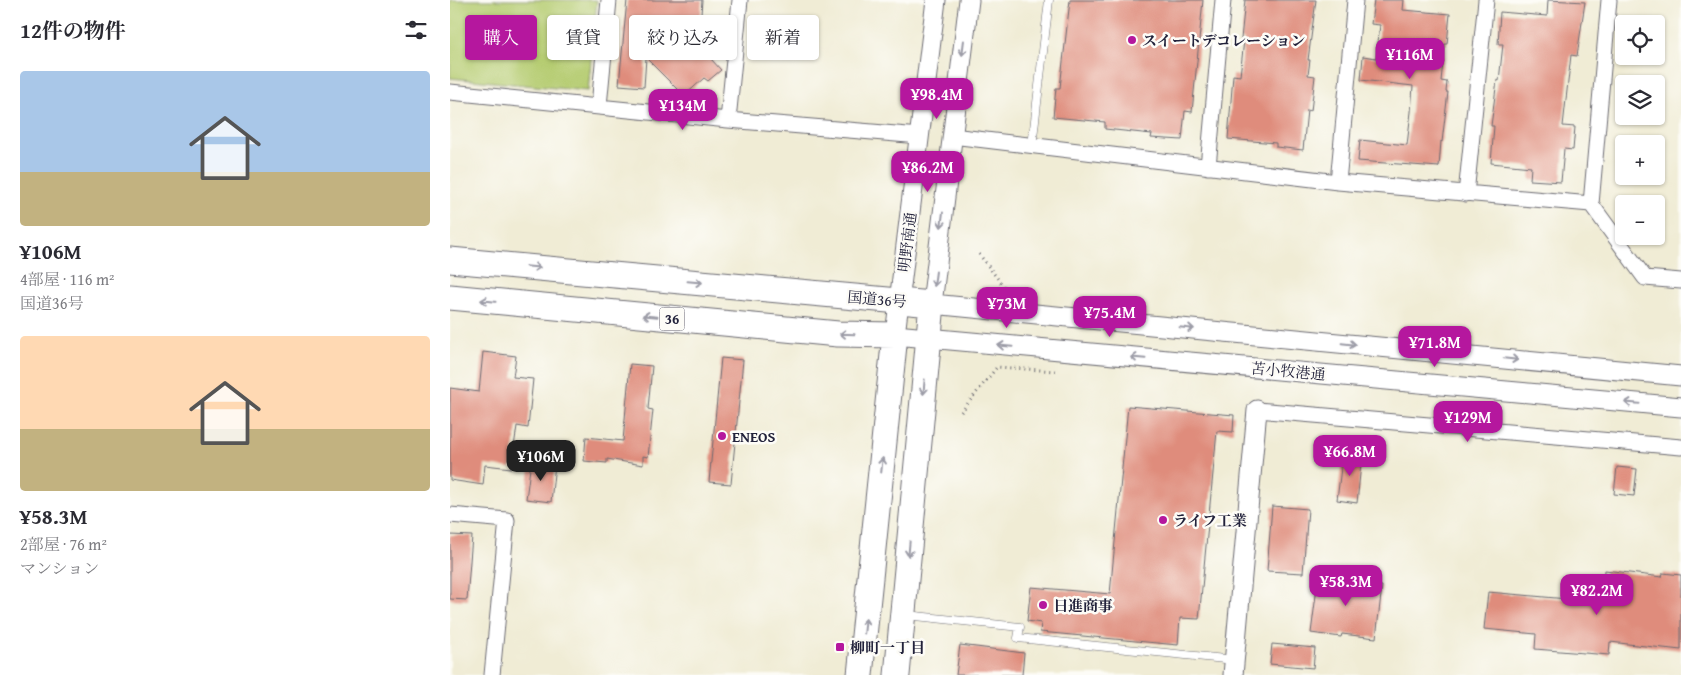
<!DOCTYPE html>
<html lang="ja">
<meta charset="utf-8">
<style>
body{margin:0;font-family:"Gentium Book Plus","Noto Serif JP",serif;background:#f7f7f7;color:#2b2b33;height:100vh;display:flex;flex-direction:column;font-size:19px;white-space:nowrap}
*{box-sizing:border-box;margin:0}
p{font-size:16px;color:#7c7c81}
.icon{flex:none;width:28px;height:28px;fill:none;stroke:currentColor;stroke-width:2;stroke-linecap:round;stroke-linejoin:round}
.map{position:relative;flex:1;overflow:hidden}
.details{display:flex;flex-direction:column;background:#fff;width:450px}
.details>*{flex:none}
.hud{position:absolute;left:15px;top:15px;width:475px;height:45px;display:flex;gap:10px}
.buttons{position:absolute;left:1165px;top:15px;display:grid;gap:10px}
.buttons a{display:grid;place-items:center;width:50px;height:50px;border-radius:5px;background:#fff;box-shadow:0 1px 4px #0004;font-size:25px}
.price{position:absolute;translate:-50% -42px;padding:0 11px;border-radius:10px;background:#b5179e;color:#fff;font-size:16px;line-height:32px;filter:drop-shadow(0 1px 2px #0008)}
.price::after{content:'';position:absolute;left:50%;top:30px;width:15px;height:11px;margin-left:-8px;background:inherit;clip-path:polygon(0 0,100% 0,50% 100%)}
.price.active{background:#222;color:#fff}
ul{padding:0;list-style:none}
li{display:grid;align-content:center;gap:10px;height:265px;padding:0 20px}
li span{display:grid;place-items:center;height:155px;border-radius:5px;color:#555}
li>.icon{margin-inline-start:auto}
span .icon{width:90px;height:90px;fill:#fffc;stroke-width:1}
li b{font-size:21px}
h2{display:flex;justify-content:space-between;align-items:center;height:60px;padding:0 20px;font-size:21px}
.tag{padding:0 18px;border-radius:5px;background:#fff;box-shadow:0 1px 4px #0004;font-size:18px;line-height:45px}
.tag.active{background:#b5179e;color:#fff}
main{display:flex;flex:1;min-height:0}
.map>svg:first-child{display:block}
.green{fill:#b5cc71;stroke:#6c7756}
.building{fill:#df8c7c}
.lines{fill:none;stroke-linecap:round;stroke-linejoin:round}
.service-casing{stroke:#6a6971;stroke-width:9}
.minor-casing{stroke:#6a6971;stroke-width:17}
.tertiary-casing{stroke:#6a6971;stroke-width:21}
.trunk-casing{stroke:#6a6971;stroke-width:27}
.path{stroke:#6a6971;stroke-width:3;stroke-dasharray:1 4;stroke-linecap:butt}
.service{stroke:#fff;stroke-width:8}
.minor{stroke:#fff;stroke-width:15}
.tertiary{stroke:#fff;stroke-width:19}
.trunk{stroke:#fff;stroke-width:25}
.oneway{stroke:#9c9ca7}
.poi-dot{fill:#b5179e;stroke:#fdfcf7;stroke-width:2}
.labels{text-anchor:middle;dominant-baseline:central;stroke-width:5;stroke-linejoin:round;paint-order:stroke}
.shield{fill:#fdfcf7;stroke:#646373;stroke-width:1}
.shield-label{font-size:14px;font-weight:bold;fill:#22223b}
.poi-label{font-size:15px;font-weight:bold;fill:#22223b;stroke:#fdfcf7;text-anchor:start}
.street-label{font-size:15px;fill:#22223b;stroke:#fdfcf7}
</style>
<main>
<section class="details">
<h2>12件の物件<svg class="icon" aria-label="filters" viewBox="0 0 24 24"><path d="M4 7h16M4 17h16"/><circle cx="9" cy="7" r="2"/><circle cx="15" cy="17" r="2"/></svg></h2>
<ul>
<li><span style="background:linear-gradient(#a9c7e8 65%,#c2b280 0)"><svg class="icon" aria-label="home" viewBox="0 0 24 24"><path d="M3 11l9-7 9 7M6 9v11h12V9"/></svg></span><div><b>¥106M</b><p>4部屋 · 116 m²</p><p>国道36号</p></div></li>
<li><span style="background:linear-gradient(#ffd9b3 60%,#c2b280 0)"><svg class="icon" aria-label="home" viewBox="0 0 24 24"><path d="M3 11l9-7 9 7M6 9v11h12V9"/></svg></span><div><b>¥58.3M</b><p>2部屋 · 76 m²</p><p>マンション</p></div></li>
</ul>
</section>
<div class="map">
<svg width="1231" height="675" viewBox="0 0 1231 675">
<rect width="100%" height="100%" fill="#fdfcf7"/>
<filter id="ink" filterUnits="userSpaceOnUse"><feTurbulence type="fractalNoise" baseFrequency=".02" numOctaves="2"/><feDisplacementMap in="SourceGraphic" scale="10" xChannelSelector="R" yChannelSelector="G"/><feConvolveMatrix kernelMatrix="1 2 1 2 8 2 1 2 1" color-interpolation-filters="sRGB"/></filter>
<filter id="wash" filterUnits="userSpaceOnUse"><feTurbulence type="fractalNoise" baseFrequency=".0096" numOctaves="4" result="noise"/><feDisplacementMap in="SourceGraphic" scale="20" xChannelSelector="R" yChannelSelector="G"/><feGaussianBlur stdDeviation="1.12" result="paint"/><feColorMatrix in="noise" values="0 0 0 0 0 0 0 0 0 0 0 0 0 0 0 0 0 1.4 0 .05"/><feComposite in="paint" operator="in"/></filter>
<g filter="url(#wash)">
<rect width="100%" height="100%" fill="#f0ecd5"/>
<path class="green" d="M 0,0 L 147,0 L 138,91 L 0,78 Z"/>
<g id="blocks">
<path class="building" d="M 177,0 L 252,0 L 249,44 L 263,45 L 261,59 L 271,70 L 258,81 L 254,78 L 234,96 L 196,58 L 194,87 L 169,85 Z
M 620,0 L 753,0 L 742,112 L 735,111 L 732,140 L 701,138 L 702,134 L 655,129 L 655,122 L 603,117 L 606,88 L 610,88 Z
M 795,0 L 866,0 L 858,60 L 860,60 L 858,75 L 865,76 L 861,111 L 857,110 L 853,150 L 826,147 L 826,143 L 778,139 L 783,75 L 790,76 L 794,40 L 791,39 Z
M 924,0 L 954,0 L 953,10 L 1000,14 L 997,44 L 995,44 L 991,81 L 997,82 L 996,92 L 998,92 L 992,142 L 991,141 L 989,167 L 908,161 L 910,140 L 957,145 L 961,112 L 963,86 L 911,80 L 913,56 L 926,58 L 930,25 L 921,24 Z
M 1098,0 L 1135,2 L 1127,56 L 1121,55 L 1113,126 L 1125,127 L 1123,150 L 1114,149 L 1111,182 L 1080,180 L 1081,167 L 1041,163 L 1044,126 L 1041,126 L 1047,80 L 1049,81 L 1053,44 L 1048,44 L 1050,12 L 1097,16 Z
M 33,352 L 66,356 L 63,377 L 83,379 L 78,428 L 67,426 L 61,468 L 35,465 L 33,485 L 0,480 L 0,388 L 29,392 Z
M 271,358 L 293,360 L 281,484 L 259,482 Z
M 180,364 L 202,366 L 198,409 L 203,410 L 198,457 L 193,456 L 193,465 L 157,459 L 157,463 L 134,461 L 136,437 L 173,441 Z
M 678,406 L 784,415 L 783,432 L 767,431 L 749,619 L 730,618 L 728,645 L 590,632 L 591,623 L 577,621 L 581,587 L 660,594 Z
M 893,452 L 912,454 L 907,503 L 887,500 Z
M 81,461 L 105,464 L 101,502 L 76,499 Z
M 1167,467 L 1187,469 L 1184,496 L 1164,494 Z
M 822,506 L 858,509 L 853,573 L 817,571 Z
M 0,535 L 22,536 L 17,600 L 0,599 Z
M 1155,570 L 1212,577 L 1213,573 L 1231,575 L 1231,650 L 1160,642 L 1159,655 L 1085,649 L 1086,634 L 1034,629 L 1038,592 L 1151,602 Z
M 869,572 L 899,576 L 898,582 L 932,586 L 926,638 L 892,634 L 891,637 L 861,633 Z
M 822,644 L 865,648 L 863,668 L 820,664 Z
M 510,645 L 574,653 L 572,675 L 506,675 Z"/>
</g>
</g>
<g filter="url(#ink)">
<use href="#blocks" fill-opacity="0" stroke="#6a6971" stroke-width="1"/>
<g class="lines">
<defs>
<path id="service" d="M 582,146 L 599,0
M 456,615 L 570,627 L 568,638 L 785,660"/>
<path id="minor" d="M 1159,0 L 1141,204 L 1195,278 L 1231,281
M 0,92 L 278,120 L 470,136
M 149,106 L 159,0
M 278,120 L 290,0
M 502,136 L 888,182 L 1141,204
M 758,167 L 773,0
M 888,182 L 905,0
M 1016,194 L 1036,0
M 807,410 L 1231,447
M 0,515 L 57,520 L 42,675"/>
<path id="tertiary" d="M 486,0 L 445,335 L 1231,407
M 519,0 L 482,304 L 1231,376
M 783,675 L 807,410"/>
<path id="trunk" d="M 0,260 L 482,304 L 447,675
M 0,297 L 388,334 L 445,335 L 410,675"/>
</defs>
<use href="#service" class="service-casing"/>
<use href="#minor" class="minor-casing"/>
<use href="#tertiary" class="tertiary-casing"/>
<use href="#trunk" class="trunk-casing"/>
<path class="path" d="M 529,254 L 557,291
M 511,412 L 547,367 L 605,371"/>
<use href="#service" class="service"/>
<use href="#minor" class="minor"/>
<use href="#tertiary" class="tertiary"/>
<use href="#trunk" class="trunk"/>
</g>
<defs><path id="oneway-shaft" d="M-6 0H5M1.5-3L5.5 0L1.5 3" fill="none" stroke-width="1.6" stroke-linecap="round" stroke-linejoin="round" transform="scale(1.25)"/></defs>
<g class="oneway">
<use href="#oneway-shaft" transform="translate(513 48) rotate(97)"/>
<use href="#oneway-shaft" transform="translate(492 220) rotate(97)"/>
<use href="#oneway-shaft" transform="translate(83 267) rotate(5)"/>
<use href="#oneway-shaft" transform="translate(485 279) rotate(97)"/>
<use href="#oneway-shaft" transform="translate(245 282) rotate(5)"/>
<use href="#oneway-shaft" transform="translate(38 301) rotate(-174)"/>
<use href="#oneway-shaft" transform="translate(200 316) rotate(-175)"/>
<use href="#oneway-shaft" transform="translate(737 328) rotate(6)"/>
<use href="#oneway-shaft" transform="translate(397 334) rotate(-178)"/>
<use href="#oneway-shaft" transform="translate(899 344) rotate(6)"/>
<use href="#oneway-shaft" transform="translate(555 346) rotate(-175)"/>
<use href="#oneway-shaft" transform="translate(688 358) rotate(-175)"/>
<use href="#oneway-shaft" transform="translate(1061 359) rotate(6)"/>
<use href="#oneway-shaft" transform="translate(474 387) rotate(95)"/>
<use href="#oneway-shaft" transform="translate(1182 403) rotate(-175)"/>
<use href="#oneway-shaft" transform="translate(432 465) rotate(-84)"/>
<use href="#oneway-shaft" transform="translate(459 549) rotate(95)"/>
<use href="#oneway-shaft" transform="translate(415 626) rotate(-84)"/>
</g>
</g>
<g class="poi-dot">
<circle cx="682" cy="40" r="5"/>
<circle cx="272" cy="436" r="5"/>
<circle cx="713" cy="520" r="5"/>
<circle cx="593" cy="605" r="5"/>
<rect x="385" y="642" width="10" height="10" rx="2.5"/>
</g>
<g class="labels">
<rect class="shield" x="209.5" y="307.5" width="25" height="23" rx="4"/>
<g class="shield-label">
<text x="222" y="319">36</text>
</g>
<g class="poi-label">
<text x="692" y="40">スイートデコレーション</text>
<text x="282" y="436">ENEOS</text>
<text x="723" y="520">ライフ工業</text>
<text x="603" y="605">日進商事</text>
<text x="400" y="647">柳町一丁目</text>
</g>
<g class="street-label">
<text transform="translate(457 242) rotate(-83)">明野南通</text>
<text transform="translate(427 299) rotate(5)">国道36号</text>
<text transform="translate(838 371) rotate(5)">苫小牧港通</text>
</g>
</g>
</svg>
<div class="buttons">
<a><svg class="icon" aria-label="locate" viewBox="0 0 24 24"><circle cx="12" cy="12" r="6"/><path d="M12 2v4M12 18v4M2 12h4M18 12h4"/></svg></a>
<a><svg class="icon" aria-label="layers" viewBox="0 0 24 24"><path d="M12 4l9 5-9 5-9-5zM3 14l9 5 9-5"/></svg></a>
<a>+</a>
<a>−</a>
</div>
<b class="price" style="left:960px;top:80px">¥116M</b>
<b class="price" style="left:487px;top:120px">¥98.4M</b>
<b class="price" style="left:233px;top:131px">¥134M</b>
<b class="price" style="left:478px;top:193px">¥86.2M</b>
<b class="price" style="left:557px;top:329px">¥73M</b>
<b class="price" style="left:660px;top:338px">¥75.4M</b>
<b class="price" style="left:985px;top:368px">¥71.8M</b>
<b class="price" style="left:1018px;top:443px">¥129M</b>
<b class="price" style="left:900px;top:477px">¥66.8M</b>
<b class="price active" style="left:91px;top:482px">¥106M</b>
<b class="price" style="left:896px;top:607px">¥58.3M</b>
<b class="price" style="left:1147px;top:616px">¥82.2M</b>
<div class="hud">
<a class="tag active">購入</a>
<a class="tag">賃貸</a>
<a class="tag">絞り込み</a>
<a class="tag">新着</a>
</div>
</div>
</main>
